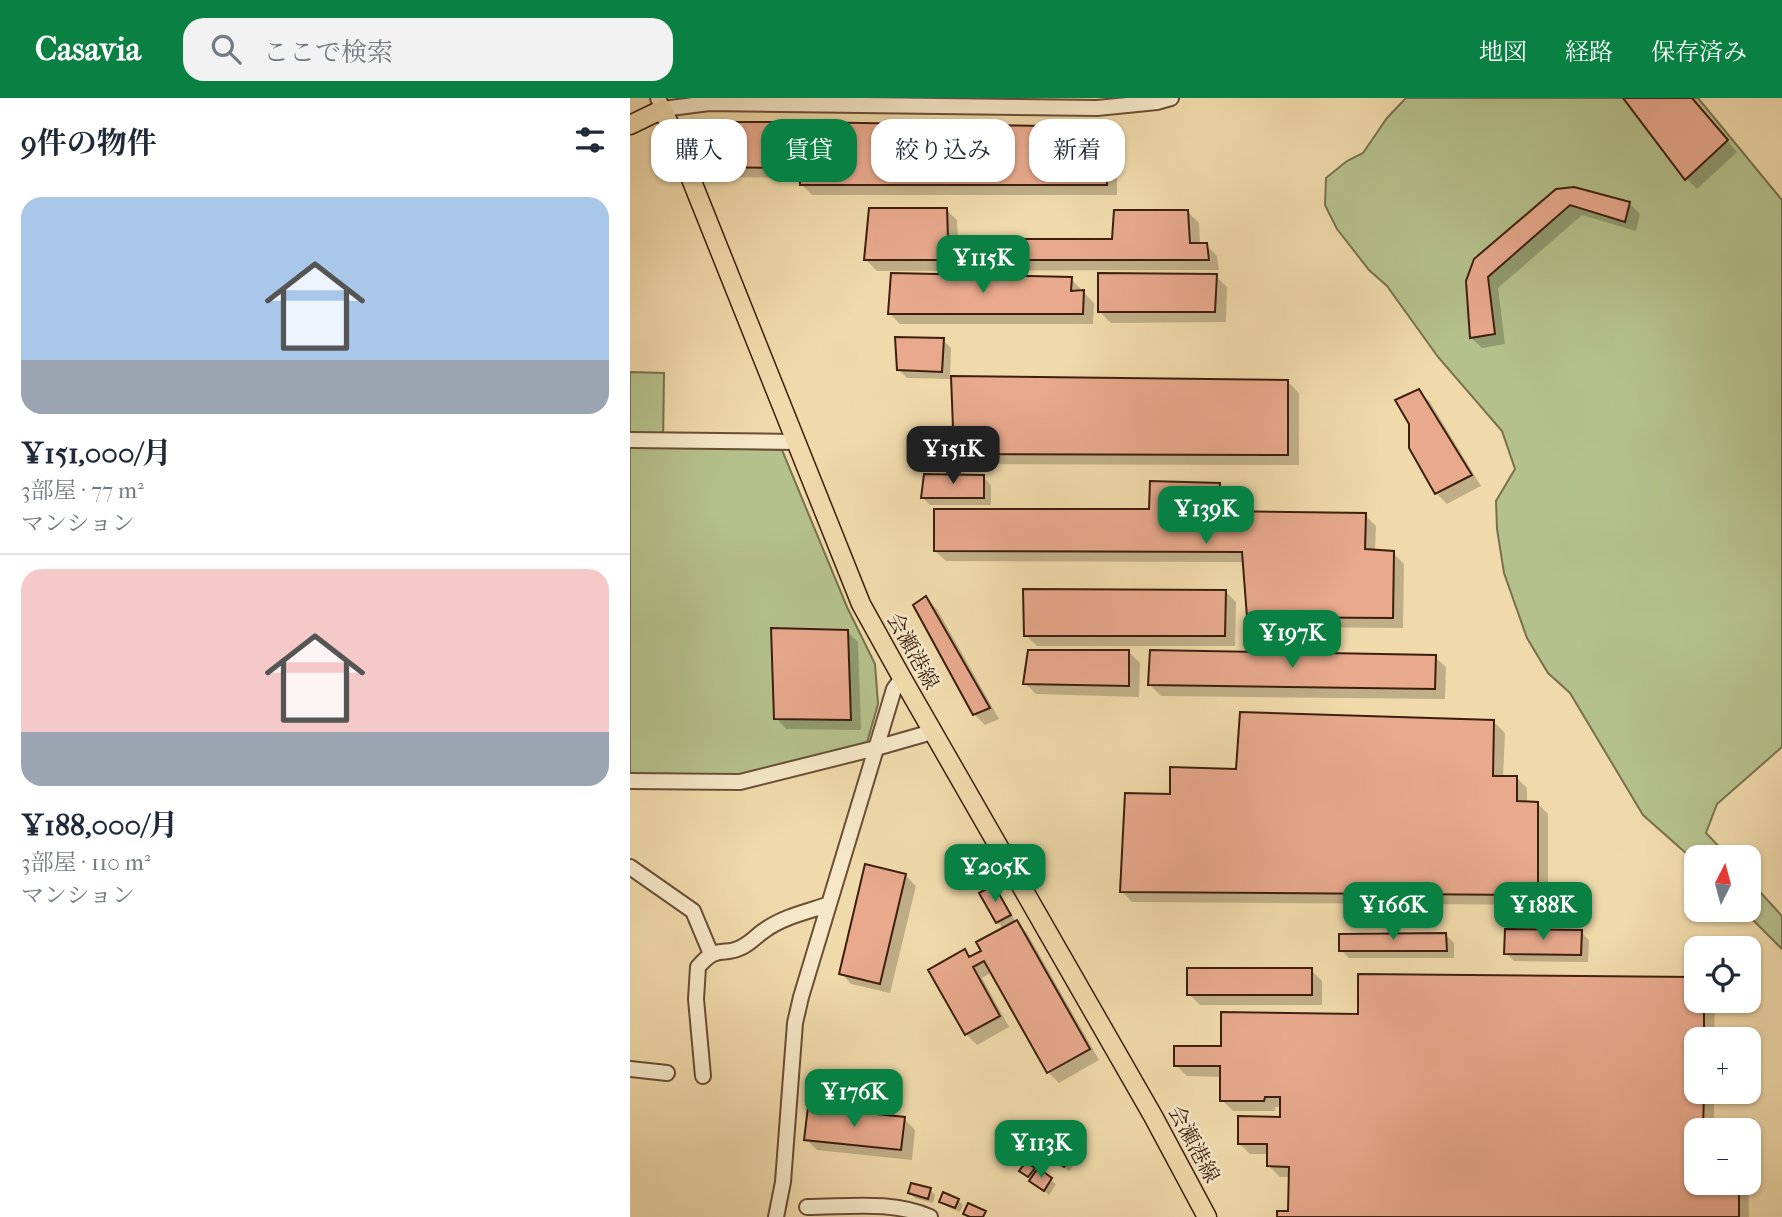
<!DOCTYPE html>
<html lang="ja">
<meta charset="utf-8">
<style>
body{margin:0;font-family:"IM FELL French Canon","Noto Serif JP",serif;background:#f2f2f3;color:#1f2937;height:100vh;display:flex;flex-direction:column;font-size:26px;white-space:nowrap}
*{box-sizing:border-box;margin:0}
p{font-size:23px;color:#747a83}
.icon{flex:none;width:38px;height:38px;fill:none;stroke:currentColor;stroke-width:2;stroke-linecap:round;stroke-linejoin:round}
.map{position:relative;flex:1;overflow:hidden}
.drawer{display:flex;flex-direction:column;background:#fff;width:630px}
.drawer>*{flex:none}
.banner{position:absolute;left:21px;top:21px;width:665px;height:63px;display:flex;gap:14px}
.needle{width:46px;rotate:6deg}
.controls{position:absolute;left:1054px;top:747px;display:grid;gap:14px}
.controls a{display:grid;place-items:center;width:77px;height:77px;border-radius:14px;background:#fff;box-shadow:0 2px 5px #0004;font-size:35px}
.price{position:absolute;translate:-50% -60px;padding:0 16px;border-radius:14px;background:#0b8043;color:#fff;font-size:23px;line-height:46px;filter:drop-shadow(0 2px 4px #0008)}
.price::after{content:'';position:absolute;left:50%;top:42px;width:21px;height:16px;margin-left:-10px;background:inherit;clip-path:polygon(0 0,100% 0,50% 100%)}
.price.active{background:#222;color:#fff}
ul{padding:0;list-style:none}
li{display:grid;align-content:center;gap:14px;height:371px;padding:0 21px}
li+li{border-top:2px solid #e0e1e3}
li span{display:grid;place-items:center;height:217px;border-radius:21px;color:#555}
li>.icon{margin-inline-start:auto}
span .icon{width:126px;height:126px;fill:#fffc;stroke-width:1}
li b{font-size:30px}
h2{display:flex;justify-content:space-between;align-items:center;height:84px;padding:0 21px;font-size:30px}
.pill{padding:0 24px;border-radius:21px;background:#fff;box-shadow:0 2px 5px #0004;font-size:24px;line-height:63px}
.pill.active{background:#0b8043;color:#fff}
header{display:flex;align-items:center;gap:42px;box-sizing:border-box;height:98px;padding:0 35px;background:#0b8043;color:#fff}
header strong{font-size:33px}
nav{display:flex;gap:38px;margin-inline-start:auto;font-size:24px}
.search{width:490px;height:63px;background:#f2f2f3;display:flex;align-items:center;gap:18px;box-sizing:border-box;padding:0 24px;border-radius:21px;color:#747a83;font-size:26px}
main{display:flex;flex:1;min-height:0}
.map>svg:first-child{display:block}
.green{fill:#b5c18c;stroke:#79704e;stroke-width:2}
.shadow{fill:#0003}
.building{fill:#e8a98d;stroke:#3d1f0f;stroke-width:2}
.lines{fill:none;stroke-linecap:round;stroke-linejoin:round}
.minor-casing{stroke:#6a4e36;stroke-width:18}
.major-casing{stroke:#3d1f0f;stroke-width:21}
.minor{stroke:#f5e7c8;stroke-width:14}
.major{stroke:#f0daab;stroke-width:18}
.labels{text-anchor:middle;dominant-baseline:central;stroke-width:5;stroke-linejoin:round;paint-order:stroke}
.street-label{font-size:21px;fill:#3d1f0f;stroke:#f5e7c8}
</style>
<header>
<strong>Casavia</strong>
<div class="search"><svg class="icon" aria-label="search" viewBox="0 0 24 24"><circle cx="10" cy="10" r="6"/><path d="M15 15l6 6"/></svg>ここで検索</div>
<nav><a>地図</a><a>経路</a><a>保存済み</a></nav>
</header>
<main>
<section class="drawer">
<h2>9件の物件<svg class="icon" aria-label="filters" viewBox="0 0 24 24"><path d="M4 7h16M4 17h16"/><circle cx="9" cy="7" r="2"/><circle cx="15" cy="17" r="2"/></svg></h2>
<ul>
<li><span style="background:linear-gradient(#a9c7e8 75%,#9aa5b1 0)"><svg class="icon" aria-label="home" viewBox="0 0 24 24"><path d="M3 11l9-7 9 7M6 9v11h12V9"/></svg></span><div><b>¥151,000/月</b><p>3部屋 · 77 m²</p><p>マンション</p></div></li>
<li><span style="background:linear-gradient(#f6c9c9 75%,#9aa5b1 0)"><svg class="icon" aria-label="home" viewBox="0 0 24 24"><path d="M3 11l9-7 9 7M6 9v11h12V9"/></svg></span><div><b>¥188,000/月</b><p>3部屋 · 110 m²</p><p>マンション</p></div></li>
</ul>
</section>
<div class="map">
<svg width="1152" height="1119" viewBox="0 0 1152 1119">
<rect width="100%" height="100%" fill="#f0daab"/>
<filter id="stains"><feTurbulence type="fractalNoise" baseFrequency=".00286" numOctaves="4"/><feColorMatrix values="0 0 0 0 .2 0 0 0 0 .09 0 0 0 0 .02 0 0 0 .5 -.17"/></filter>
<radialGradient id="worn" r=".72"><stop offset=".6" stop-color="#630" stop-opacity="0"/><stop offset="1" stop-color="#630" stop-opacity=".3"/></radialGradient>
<path class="green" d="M 776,0 L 1068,0 L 1152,102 L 1152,649 L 1087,706 L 1076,735 L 1099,759 L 1066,760 L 1066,764 L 1013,717 L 940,595 L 918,575 L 897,540 L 874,475 L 867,431 L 866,403 L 885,371 L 872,333 L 808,259 L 757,188 L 739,172 L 707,131 L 695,107 L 696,80 L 717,63 L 733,55 L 757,20 Z
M 0,274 L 34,275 L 33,349 L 152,352 L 217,509 L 245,566 L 248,606 L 236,648 L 108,679 L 0,678 Z
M 1118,781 L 1152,818 L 1152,851 L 1113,812 L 1118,812 Z"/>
<path class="shadow" d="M 995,0 L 1061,0 L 1107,54 L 1067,91 L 1056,80 Z
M 157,26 L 171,40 L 476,31 L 487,42 L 487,97 L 182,97 L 171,86 L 171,80 L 91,79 L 80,68 Z
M 927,92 L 999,105 L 1010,116 L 1006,133 L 952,117 L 868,190 L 875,246 L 852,250 L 841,240 L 838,183 Z
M 316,112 L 327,122 L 328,143 L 483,143 L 558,114 L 569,125 L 570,147 L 576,147 L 587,158 L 589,172 L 247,173 L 236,162 Z
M 586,178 L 597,189 L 596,224 L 481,225 L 470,214 Z
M 441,181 L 464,205 L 463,226 L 270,226 L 259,215 Z
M 313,242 L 321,250 L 320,281 L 277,280 L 269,272 Z
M 658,284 L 669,295 L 669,367 L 337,366 L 326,355 Z
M 789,293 L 800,304 L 851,388 L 817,406 L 806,395 Z
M 353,379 L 361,387 L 361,407 L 300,407 L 292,399 Z
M 589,386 L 600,397 L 599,414 L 735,417 L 746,428 L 745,454 L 763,455 L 774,466 L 773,530 L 629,529 L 618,518 L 615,464 L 316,463 L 305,453 L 521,413 Z
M 595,493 L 606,504 L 605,548 L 407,548 L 396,537 Z
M 296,501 L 307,511 L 369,621 L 355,627 L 344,616 Z
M 217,533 L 228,544 L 231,632 L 156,631 L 146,620 Z
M 499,554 L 510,565 L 509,599 L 406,596 L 395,585 Z
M 805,559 L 816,569 L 815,601 L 531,598 L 520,587 Z
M 864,624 L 875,635 L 873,680 L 886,679 L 897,690 L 897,705 L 907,705 L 918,716 L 918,807 L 502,804 L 491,793 L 542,698 L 607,673 Z
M 275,777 L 286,788 L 260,895 L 221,886 L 211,875 Z
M 364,789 L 386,824 L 397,835 L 469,962 L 429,985 L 418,974 L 362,874 L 352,880 L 379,929 L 347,947 L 336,936 L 334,854 L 341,860 L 354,853 L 374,831 L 367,824 L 351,796 Z
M 951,834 L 959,842 L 958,864 L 884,863 L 876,855 Z
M 816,837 L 824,845 L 824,860 L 719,860 L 711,852 Z
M 681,872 L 692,883 L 692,907 L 570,907 L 559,896 Z
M 1085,903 L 1084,942 L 1066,942 L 1066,994 L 1084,994 L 1084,1032 L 1066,1032 L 1066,1085 L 1118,1085 L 1118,1058 L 1119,1119 L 649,1119 L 660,1115 L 661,1079 L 650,1079 L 639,1068 L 639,1056 L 620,1056 L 609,1045 L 651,1020 L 651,1009 L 645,1009 L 645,1013 L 603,1013 L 592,1002 L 592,979 L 557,978 L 546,967 L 592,950 L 729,917 Z
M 274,1021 L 285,1032 L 282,1062 L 187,1052 L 176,1041 Z
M 405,1048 L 441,1058 L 446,1063 L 439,1073 Z
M 403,1071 L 426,1086 L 419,1097 L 393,1075 Z
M 300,1092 L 305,1097 L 303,1105 L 285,1100 L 280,1095 Z
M 328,1102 L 333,1107 L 330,1114 L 316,1108 L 311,1103 Z"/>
<path class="building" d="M 993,0 L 1062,0 L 1098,42 L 1055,82 Z
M 78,24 L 157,24 L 158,70 L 78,69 Z
M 169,24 L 477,29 L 477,87 L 170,87 Z
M 944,89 L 1000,104 L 995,124 L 940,107 L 858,179 L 865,236 L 840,240 L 836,183 L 844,161 L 926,91 Z
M 239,110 L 317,110 L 318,141 L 482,141 L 484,112 L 558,112 L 560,145 L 577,145 L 579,162 L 234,162 Z
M 261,175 L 442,179 L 441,193 L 454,192 L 453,216 L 258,216 Z
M 468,175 L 587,176 L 585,214 L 468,214 Z
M 265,239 L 314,240 L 312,274 L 267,272 Z
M 321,278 L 658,282 L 658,357 L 324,356 Z
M 789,291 L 842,377 L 805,396 L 779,350 L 779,326 L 765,302 Z
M 294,376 L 354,377 L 354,400 L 291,400 Z
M 520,383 L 590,385 L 588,413 L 736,415 L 735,451 L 764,453 L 763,520 L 617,519 L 612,454 L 304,453 L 304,411 L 519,411 Z
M 393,491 L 596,492 L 595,538 L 394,538 Z
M 296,498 L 360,610 L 343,617 L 283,507 Z
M 141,530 L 218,532 L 221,622 L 144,621 Z
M 398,552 L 499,552 L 499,588 L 393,586 Z
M 520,552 L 806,557 L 805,591 L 518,587 Z
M 610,614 L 864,622 L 863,678 L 887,678 L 887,703 L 908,704 L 908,797 L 490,794 L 495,695 L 540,696 L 540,669 L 606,671 Z
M 235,766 L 276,776 L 250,886 L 209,876 Z
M 364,787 L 381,817 L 366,825 L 349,795 Z
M 387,822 L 460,951 L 417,975 L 354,863 L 343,869 L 370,918 L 335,937 L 298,872 L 335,851 L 339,859 L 351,853 L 346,844 Z
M 875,831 L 952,832 L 951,857 L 874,856 Z
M 816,835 L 817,853 L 709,853 L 709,836 Z
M 557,870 L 682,870 L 682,897 L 557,897 Z
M 728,876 L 1066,879 L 1066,903 L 1074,903 L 1074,942 L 1066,942 L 1066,994 L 1074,994 L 1073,1032 L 1066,1032 L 1066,1085 L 1109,1085 L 1109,1119 L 647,1119 L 647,1113 L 658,1113 L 659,1069 L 637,1068 L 637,1046 L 608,1046 L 608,1018 L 650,1019 L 650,999 L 635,999 L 634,1003 L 590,1003 L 590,968 L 544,968 L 544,948 L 591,948 L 591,914 L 728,916 Z
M 178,1009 L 275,1019 L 271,1052 L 174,1042 Z
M 411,1036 L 443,1057 L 434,1069 L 403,1048 Z
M 396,1064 L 405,1070 L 398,1079 L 389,1073 Z
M 408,1070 L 422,1080 L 414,1093 L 399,1083 Z
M 281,1085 L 301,1090 L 298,1101 L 278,1095 Z
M 313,1094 L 329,1101 L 325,1110 L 309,1104 Z
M 338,1105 L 356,1113 L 353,1119 L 340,1119 L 333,1116 Z"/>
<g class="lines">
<defs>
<path id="minor" d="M 28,0 L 33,11 L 79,5 L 467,10 L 527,4 L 541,0
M 0,342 L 166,344
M 0,683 L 110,684 L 246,650 L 302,634
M 0,769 L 63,813 L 81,856
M 0,971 L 37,975
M 73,978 L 66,901 L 68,869 C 88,845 94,859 112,849 C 121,845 127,837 135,832 C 153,819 176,814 197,807
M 177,1109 C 217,1109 262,1102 300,1119
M 146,1119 L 153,1084 L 165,925 L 171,899 L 264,591 L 272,580"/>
<path id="major" d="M 0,27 L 33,11 L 231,506 L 272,580 L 523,1018 L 577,1119"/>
</defs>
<use href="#minor" class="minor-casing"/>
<use href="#major" class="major-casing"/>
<use href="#minor" class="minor"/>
<use href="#major" class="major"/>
</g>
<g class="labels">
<g class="street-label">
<text transform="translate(283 553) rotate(61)">会瀬港線</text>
<text transform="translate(564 1046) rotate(62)">会瀬港線</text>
</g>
</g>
<rect width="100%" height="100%" filter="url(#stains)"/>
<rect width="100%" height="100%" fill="url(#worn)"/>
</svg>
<div class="controls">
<a><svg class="needle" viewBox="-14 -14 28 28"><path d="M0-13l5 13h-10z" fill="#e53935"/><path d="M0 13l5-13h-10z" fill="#747a83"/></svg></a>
<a><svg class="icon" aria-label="locate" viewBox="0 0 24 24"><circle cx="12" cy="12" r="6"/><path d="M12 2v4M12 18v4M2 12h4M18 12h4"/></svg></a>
<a>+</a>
<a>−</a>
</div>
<b class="price" style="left:353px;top:197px">¥115K</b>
<b class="price active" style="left:323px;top:388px">¥151K</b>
<b class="price" style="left:576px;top:448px">¥139K</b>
<b class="price" style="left:662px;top:572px">¥197K</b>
<b class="price" style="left:365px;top:806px">¥205K</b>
<b class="price" style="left:763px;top:844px">¥166K</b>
<b class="price" style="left:913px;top:844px">¥188K</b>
<b class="price" style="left:224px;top:1031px">¥176K</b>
<b class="price" style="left:411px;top:1082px">¥113K</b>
<div class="banner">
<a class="pill">購入</a>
<a class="pill active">賃貸</a>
<a class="pill">絞り込み</a>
<a class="pill">新着</a>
</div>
</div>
</main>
